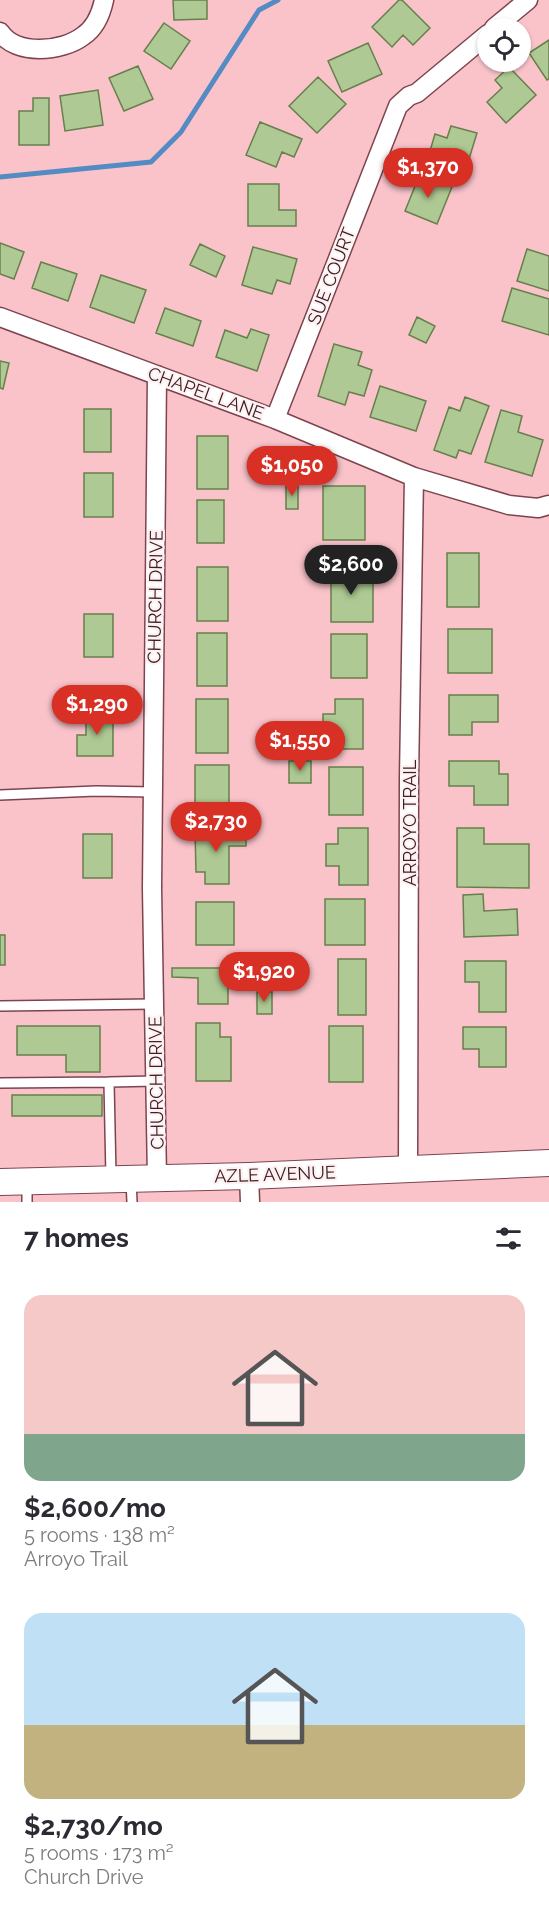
<!DOCTYPE html>
<meta charset="utf-8">
<style>
body{margin:0;font-family:Raleway,sans-serif;background:#f2f2f3;color:#2b2b33;height:100vh;display:flex;flex-direction:column;font-size:22px;white-space:nowrap}
*{box-sizing:border-box;margin:0}
p{font-size:20px;color:#7c7c81}
.icon{flex:none;width:33px;height:33px;fill:none;stroke:currentColor;stroke-width:2;stroke-linecap:round;stroke-linejoin:round}
.map{position:relative;height:1202px;overflow:hidden}
.drawer{display:flex;flex-direction:column;background:#fff;flex:1}
.drawer>*{flex:none}
.tools{position:absolute;left:477px;top:18px;display:grid;gap:12px}
.tools a{display:grid;place-items:center;width:54px;height:54px;border-radius:50%;background:#fff;box-shadow:0 2px 4px #0004;font-size:30px}
.price{position:absolute;translate:-50% -51px;padding:0 14px;border-radius:21px;background:#d93025;color:#fff;font-size:20px;line-height:39px;filter:drop-shadow(0 2px 3px #0008)}
.price::after{content:'';position:absolute;left:50%;top:36px;width:18px;height:14px;margin-left:-9px;background:inherit;clip-path:polygon(0 0,100% 0,50% 100%)}
.price.on{background:#222;color:#fff}
ul{padding:0;list-style:none}
li{display:grid;align-content:center;gap:12px;height:318px;padding:0 24px}
li span{display:grid;place-items:center;height:186px;border-radius:18px;color:#555}
li>.icon{margin-inline-start:auto}
span .icon{width:108px;height:108px;fill:#fffc;stroke-width:1}
li b{font-size:26px}
h2{display:flex;justify-content:space-between;align-items:center;height:72px;padding:0 24px;font-size:26px}
.map>svg:first-child{display:block}
.lines{fill:none;stroke-linecap:round;stroke-linejoin:round}
.stream{stroke:#548bc3;stroke-width:5}
.building{fill:#aec993;stroke:#677f4d;stroke-width:1.5}
.lane-casing{stroke:#7d444e;stroke-width:12}
.street-casing{stroke:#7d444e;stroke-width:21}
.secondary-casing{stroke:#7d444e;stroke-width:28}
.lane{stroke:#fff;stroke-width:9}
.street{stroke:#fff;stroke-width:18}
.secondary{stroke:#fff;stroke-width:26}
.labels{text-anchor:middle;dominant-baseline:central;stroke-width:4.5;stroke-linejoin:round;paint-order:stroke}
.street-label{font-size:18px;fill:#3b2125;stroke:#fff0f2}
</style>
<div class="map">
<svg width="549" height="1202" viewBox="0 0 549 1202">
<rect width="100%" height="100%" fill="#fac3ca"/>
<g class="lines">
<path class="stream" d="M 0,177 L 151,162 L 181,132 L 259,10 L 278,0"/>
</g>
<path class="building" d="M 173,0 L 207,0 L 207,19 L 174,20 Z
M 399,0 L 402,0 L 430,28 L 413,45 L 403,35 L 392,47 L 372,27 Z
M 164,23 L 190,41 L 171,69 L 144,51 Z
M 549,40 L 549,79 L 547,80 L 529,53 Z
M 368,43 L 382,74 L 342,92 L 328,61 Z
M 138,66 L 153,99 L 124,111 L 109,78 Z
M 509,67 L 536,95 L 506,123 L 487,102 L 502,88 L 495,80 Z
M 318,77 L 346,104 L 317,133 L 289,106 Z
M 98,90 L 103,125 L 65,131 L 60,96 Z
M 33,98 L 49,98 L 49,145 L 19,145 L 19,111 L 33,111 Z
M 260,122 L 302,139 L 294,157 L 282,152 L 276,167 L 246,155 Z
M 451,126 L 477,133 L 465,172 L 427,161 L 435,134 L 447,138 Z
M 420,174 L 452,187 L 437,224 L 405,211 Z
M 248,184 L 279,184 L 279,210 L 296,210 L 296,226 L 248,226 Z
M 0,243 L 24,252 L 14,279 L 0,274 Z
M 200,244 L 225,256 L 216,277 L 190,265 Z
M 253,247 L 297,259 L 290,284 L 277,280 L 272,294 L 242,285 Z
M 527,249 L 549,256 L 549,291 L 517,281 Z
M 41,262 L 77,274 L 68,301 L 32,288 Z
M 101,275 L 146,290 L 134,323 L 90,307 Z
M 512,288 L 549,299 L 549,335 L 502,321 Z
M 165,308 L 201,321 L 193,346 L 156,333 Z
M 417,317 L 435,326 L 426,343 L 409,335 Z
M 251,329 L 269,335 L 257,371 L 216,357 L 225,330 L 247,338 Z
M 334,344 L 362,352 L 358,365 L 372,370 L 364,396 L 349,392 L 345,405 L 318,396 Z
M 0,361 L 9,363 L 3,389 L 0,388 Z
M 380,386 L 426,401 L 416,431 L 370,417 Z
M 465,397 L 489,406 L 471,454 L 459,450 L 456,458 L 434,450 L 449,407 L 460,411 Z
M 84,409 L 111,409 L 111,452 L 84,452 Z
M 501,410 L 522,416 L 518,432 L 543,440 L 532,476 L 485,462 Z
M 197,436 L 228,436 L 228,489 L 197,489 Z
M 84,473 L 113,473 L 113,517 L 84,517 Z
M 286,486 L 298,486 L 298,509 L 286,509 Z
M 323,486 L 365,486 L 365,540 L 323,540 Z
M 197,500 L 224,500 L 224,543 L 197,543 Z
M 447,553 L 479,553 L 479,607 L 447,607 Z
M 331,566 L 362,566 L 362,583 L 373,583 L 373,622 L 331,622 Z
M 197,567 L 228,567 L 228,621 L 197,621 Z
M 84,614 L 113,614 L 113,657 L 84,657 Z
M 448,629 L 492,629 L 492,673 L 448,673 Z
M 197,633 L 227,633 L 227,686 L 197,686 Z
M 331,634 L 367,634 L 367,678 L 331,678 Z
M 449,695 L 498,695 L 498,722 L 472,722 L 472,735 L 449,735 Z
M 196,699 L 228,699 L 228,753 L 196,753 Z
M 335,699 L 363,699 L 363,749 L 333,749 L 333,736 L 323,736 L 323,714 L 335,714 Z
M 86,712 L 113,712 L 113,756 L 77,756 L 77,735 L 86,735 Z
M 289,761 L 311,761 L 311,783 L 289,783 Z
M 449,761 L 499,761 L 499,774 L 508,774 L 508,805 L 474,805 L 474,786 L 449,786 Z
M 195,765 L 229,765 L 229,818 L 195,818 Z
M 329,767 L 363,767 L 363,815 L 329,815 Z
M 338,828 L 368,828 L 368,885 L 339,885 L 339,866 L 326,866 L 326,844 L 338,844 Z
M 457,828 L 484,828 L 484,844 L 529,844 L 529,888 L 457,887 Z
M 195,830 L 246,830 L 246,846 L 229,846 L 229,884 L 205,884 L 205,872 L 196,872 Z
M 83,834 L 112,834 L 112,878 L 83,878 Z
M 483,894 L 484,911 L 517,909 L 518,935 L 464,937 L 463,895 Z
M 325,899 L 365,899 L 365,945 L 325,945 Z
M 196,902 L 234,902 L 234,945 L 196,945 Z
M 0,935 L 5,935 L 5,965 L 0,965 Z
M 338,959 L 366,959 L 366,1015 L 338,1015 Z
M 465,961 L 506,961 L 506,1012 L 479,1012 L 479,982 L 465,982 Z
M 172,968 L 228,968 L 228,1004 L 198,1004 L 198,978 L 172,977 Z
M 257,992 L 272,992 L 272,1014 L 257,1014 Z
M 196,1023 L 220,1023 L 220,1037 L 231,1037 L 231,1081 L 196,1081 Z
M 17,1026 L 100,1026 L 100,1072 L 66,1072 L 66,1055 L 17,1055 Z
M 329,1026 L 363,1026 L 363,1082 L 329,1082 Z
M 463,1027 L 506,1027 L 506,1067 L 479,1067 L 479,1049 L 463,1049 Z
M 12,1095 L 102,1095 L 102,1116 L 12,1116 Z"/>
<g class="lines">
<defs>
<path id="lane" d="M 0,795 L 96,791 L 153,792
M 0,1006 L 154,1004
M 0,1083 L 109,1082
M 111,1177 L 109,1082 L 156,1081
M 131,1180 L 132,1202
M 27,1183 L 27,1202"/>
<path id="street" d="M 494,28 L 528,0
M 0,32 C 16,56 62,52 83,36 C 95,28 101,14 104,0
M 0,317 L 275,419 L 414,477 L 509,505 L 538,508 L 549,505
M 157,375 L 152,888 L 157,1179
M 275,419 L 398,106 L 409,96 L 417,93 L 488,34
M 408,1169 L 409,778 L 414,477
M 249,1176 L 250,1202"/>
<path id="secondary" d="M 0,1182 L 249,1176 L 549,1163"/>
</defs>
<use href="#lane" class="lane-casing"/>
<use href="#street" class="street-casing"/>
<use href="#secondary" class="secondary-casing"/>
<use href="#lane" class="lane"/>
<use href="#street" class="street"/>
<use href="#secondary" class="secondary"/>
</g>
<g class="labels">
<g class="street-label">
<text transform="translate(331 276) rotate(-69)">SUE COURT</text>
<text transform="translate(206 393) rotate(20)">CHAPEL LANE</text>
<text transform="translate(155 597) rotate(-89)">CHURCH DRIVE</text>
<text transform="translate(409 823) rotate(-90)">ARROYO TRAIL</text>
<text transform="translate(156 1083) rotate(-91)">CHURCH DRIVE</text>
<text transform="translate(275 1174) rotate(-2)">AZLE AVENUE</text>
</g>
</g>
</svg>
<div class="tools">
<a><svg class="icon" aria-label="locate" viewBox="0 0 24 24"><circle cx="12" cy="12" r="6"/><path d="M12 2v4M12 18v4M2 12h4M18 12h4"/></svg></a>
</div>
<b class="price" style="left:428px;top:199px">$1,370</b>
<b class="price" style="left:292px;top:497px">$1,050</b>
<b class="price on" style="left:351px;top:596px">$2,600</b>
<b class="price" style="left:97px;top:736px">$1,290</b>
<b class="price" style="left:300px;top:772px">$1,550</b>
<b class="price" style="left:216px;top:853px">$2,730</b>
<b class="price" style="left:264px;top:1003px">$1,920</b>
</div>
<section class="drawer">
<h2>7 homes<svg class="icon" aria-label="filters" viewBox="0 0 24 24"><path d="M4 7h16M4 17h16"/><circle cx="9" cy="7" r="2"/><circle cx="15" cy="17" r="2"/></svg></h2>
<ul>
<li><span style="background:linear-gradient(#f6c9c9 75%,#7fa58c 0)"><svg class="icon" aria-label="home" viewBox="0 0 24 24"><path d="M3 11l9-7 9 7M6 9v11h12V9"/></svg></span><div><b>$2,600/mo</b><p>5 rooms · 138 m²</p><p>Arroyo Trail</p></div></li>
<li><span style="background:linear-gradient(#bfe0f5 60%,#c2b280 0)"><svg class="icon" aria-label="home" viewBox="0 0 24 24"><path d="M3 11l9-7 9 7M6 9v11h12V9"/></svg></span><div><b>$2,730/mo</b><p>5 rooms · 173 m²</p><p>Church Drive</p></div></li>
</ul>
</section>
